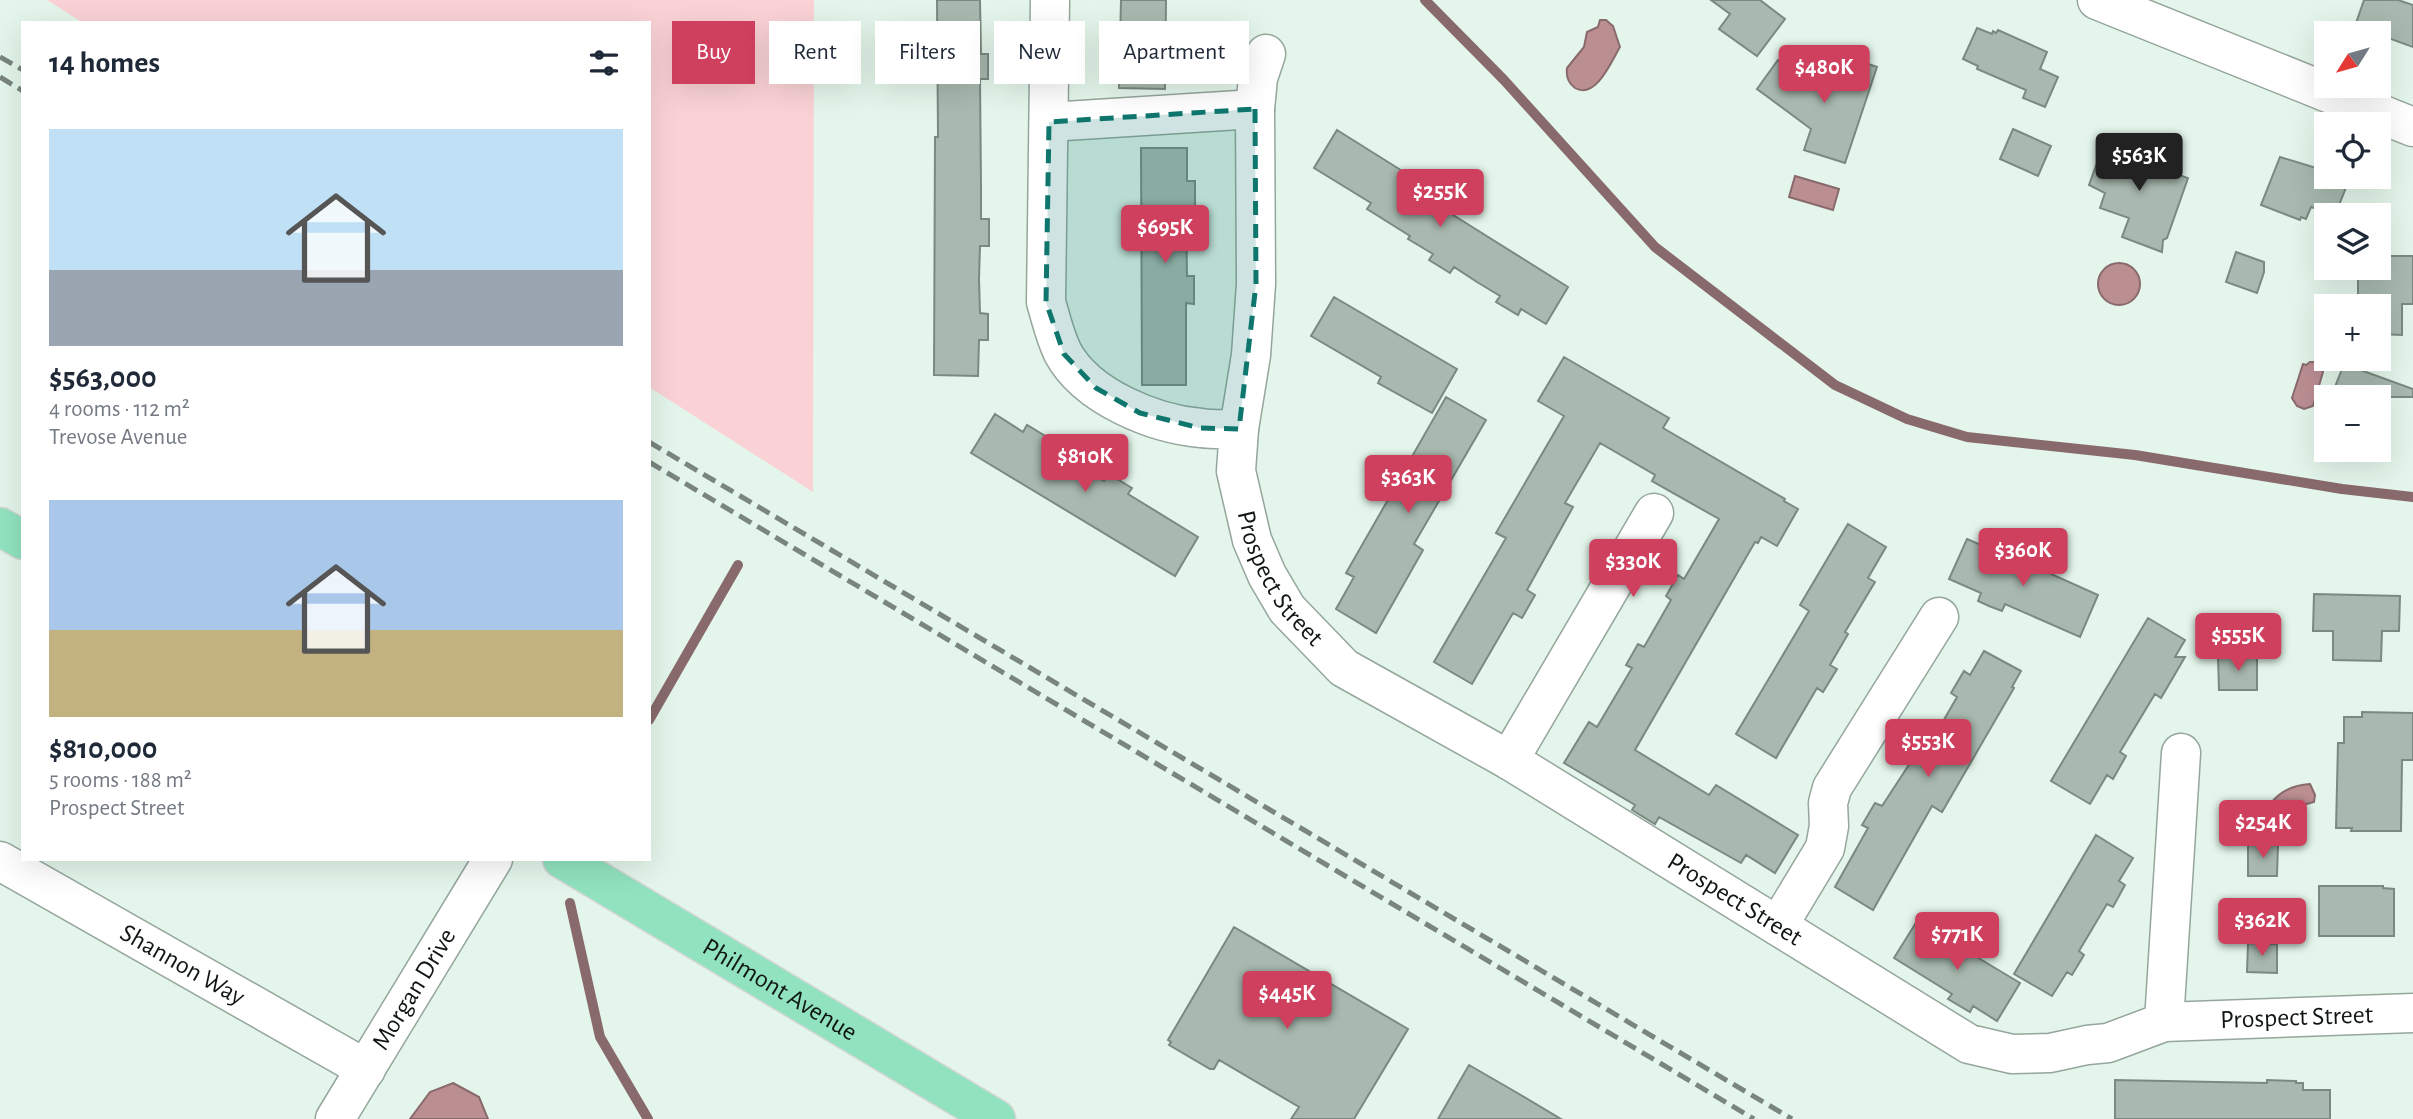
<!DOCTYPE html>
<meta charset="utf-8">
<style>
body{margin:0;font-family:"Alegreya Sans",sans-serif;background:#f6f6f7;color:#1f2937;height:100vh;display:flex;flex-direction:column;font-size:26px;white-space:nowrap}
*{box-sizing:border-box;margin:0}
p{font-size:23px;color:#747a83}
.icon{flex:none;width:38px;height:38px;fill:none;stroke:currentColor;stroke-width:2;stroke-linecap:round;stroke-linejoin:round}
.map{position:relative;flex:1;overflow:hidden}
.details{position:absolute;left:21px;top:21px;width:630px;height:840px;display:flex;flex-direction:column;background:#fff;border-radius:0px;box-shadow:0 7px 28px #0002}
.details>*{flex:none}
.hud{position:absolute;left:672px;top:21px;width:665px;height:63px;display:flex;gap:14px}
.needle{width:46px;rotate:233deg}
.buttons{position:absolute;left:2314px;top:21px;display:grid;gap:14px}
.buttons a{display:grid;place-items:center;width:77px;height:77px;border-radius:0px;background:#fff;box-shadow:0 7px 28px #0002;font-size:35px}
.price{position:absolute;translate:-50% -60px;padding:0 16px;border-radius:7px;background:#cf3f5e;color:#fff;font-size:23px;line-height:46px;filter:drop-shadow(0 2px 4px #0008)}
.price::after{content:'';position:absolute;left:50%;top:42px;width:21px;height:16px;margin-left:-10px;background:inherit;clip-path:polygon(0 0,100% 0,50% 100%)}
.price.on{background:#222;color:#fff}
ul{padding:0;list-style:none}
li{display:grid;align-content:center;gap:14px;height:371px;padding:0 28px}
li span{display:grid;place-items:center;height:217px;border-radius:0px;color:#555}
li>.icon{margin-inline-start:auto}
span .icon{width:126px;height:126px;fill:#fffc;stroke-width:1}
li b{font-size:30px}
h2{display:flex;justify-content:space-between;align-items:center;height:84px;padding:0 28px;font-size:30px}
.chip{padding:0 24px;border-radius:0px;background:#fff;box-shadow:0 7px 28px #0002;font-size:24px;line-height:63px}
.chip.on{background:#cf3f5e;color:#fff}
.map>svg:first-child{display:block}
.green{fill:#fad2d5}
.water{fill:#bb8e92;stroke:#886a6c;stroke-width:2}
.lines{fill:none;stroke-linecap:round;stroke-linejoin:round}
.stream{stroke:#886a6c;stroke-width:10}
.building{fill:#a8b9af;stroke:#7a8a81;stroke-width:2}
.minor-casing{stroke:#95a69c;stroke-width:41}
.major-casing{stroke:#d4d5d5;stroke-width:41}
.minor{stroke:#fff;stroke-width:38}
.major{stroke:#91e3bf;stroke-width:38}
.rail{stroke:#79857e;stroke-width:5;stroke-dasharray:14 7;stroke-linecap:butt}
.marked{fill:#0f766e;fill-opacity:0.2;stroke:#0f766e;stroke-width:5;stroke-dasharray:14 9;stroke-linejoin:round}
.labels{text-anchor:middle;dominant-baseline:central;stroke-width:5;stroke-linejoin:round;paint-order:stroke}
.street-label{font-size:26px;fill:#101613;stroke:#fff}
</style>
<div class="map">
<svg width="2413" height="1119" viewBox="0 0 2413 1119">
<rect width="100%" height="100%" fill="#e4f6eb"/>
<path class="green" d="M 47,0 L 814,0 L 813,492 L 649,387 L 649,23 L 83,23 Z"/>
<path class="water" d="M 1600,20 L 1606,20 L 1613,26 L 1620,47 C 1612,60 1596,100 1575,88 C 1568,83 1566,76 1567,68 L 1584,47 L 1587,32 L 1598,27 Z
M 1795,176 L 1839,189 L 1833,210 L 1789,197 Z
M2098 284a21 21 0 1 1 42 0a21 21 0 1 1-42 0Z
M 2310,362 L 2315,362 L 2323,372 L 2313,406 L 2304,409 L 2297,406 L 2292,398 L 2303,364 L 2306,365 Z
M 2310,784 L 2315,795 L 2314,802 L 2296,807 L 2281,816 L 2273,813 L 2271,803 C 2281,790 2294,785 2310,784 Z
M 453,1083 L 479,1097 L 488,1119 L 410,1119 L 430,1092 Z"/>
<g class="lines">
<path class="stream" d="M 1425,0 L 1504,80 L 1655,247 L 1835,385 L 1907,419 L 1967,437 L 2135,455 L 2342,489 L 2413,497
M 649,720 L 738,565
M 570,903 L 600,1037 L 648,1119"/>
</g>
<path class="building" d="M 937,0 L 980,0 L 981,54 L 988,54 L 988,79 L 980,79 L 981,185 L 981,219 L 989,219 L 989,246 L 980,246 L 979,279 L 980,313 L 988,314 L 988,340 L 979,340 L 978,376 L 934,375 L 935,137 L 938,137 Z
M 1121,0 L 1166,0 L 1165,89 L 1119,88 Z
M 1711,0 L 1760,0 L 1785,19 L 1757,56 L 1719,29 L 1730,14 Z
M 2364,0 L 2398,0 L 2413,5 L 2413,47 L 2355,26 Z
M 1977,28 L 1992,34 L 1993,31 L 1996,33 L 1998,30 L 2047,52 L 2040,69 L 2058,77 L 2045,107 L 2023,98 L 2026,90 L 1977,69 L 1978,66 L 1963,59 Z
M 1847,57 L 1877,67 L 1845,163 L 1804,150 L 1811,129 L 1757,89 L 1778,60 L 1823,92 L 1829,73 L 1840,77 Z
M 2013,129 L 2051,146 L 2038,176 L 2000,159 Z
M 1337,130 L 1439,194 L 1434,203 L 1568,287 L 1546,324 L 1521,309 L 1518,315 L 1496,302 L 1500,296 L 1477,282 L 1454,267 L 1450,273 L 1429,260 L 1433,254 L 1408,239 L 1410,236 L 1367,209 L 1371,203 L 1314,168 Z
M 2105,141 L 2165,162 L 2162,169 L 2188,178 L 2167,238 L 2163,240 L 2162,252 L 2122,237 L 2129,218 L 2100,208 L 2105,193 L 2089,185 Z
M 1141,148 L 1187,148 L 1187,181 L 1195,181 L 1195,209 L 1186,209 L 1187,276 L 1194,276 L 1194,304 L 1186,303 L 1186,385 L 1142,385 Z
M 2280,157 L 2326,171 L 2326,177 L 2340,177 L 2349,180 L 2335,215 L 2311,207 L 2306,219 L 2301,217 L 2300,220 L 2261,205 Z
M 2236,252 L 2264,262 L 2264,272 L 2257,293 L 2226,282 Z
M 2387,256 L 2413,256 L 2413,304 L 2402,304 L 2402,335 L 2378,334 L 2378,306 L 2358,306 L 2358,268 L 2388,267 Z
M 1334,297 L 1457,369 L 1432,413 L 1378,383 L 1381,377 L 1311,336 Z
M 1564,357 L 1669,418 L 1663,428 L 1785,499 L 1784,501 L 1798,509 L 1777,546 L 1761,537 L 1758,543 L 1755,542 L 1635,750 L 1709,795 L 1716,785 L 1798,835 L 1775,873 L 1746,855 L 1741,863 L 1659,817 L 1655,824 L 1632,810 L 1635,805 L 1564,763 L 1589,722 L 1597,727 L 1632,668 L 1626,665 L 1638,644 L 1644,647 L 1671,600 L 1666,596 L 1678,575 L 1684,579 L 1719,519 L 1652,481 L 1655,475 L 1600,443 L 1565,503 L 1573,507 L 1527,590 L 1535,595 L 1522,618 L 1513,613 L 1472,684 L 1434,662 L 1506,538 L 1496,533 L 1564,416 L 1538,401 Z
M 2344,364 L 2413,389 L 2413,397 L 2331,397 Z
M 1446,397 L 1486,420 L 1414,544 L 1423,550 L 1376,633 L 1336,609 L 1354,577 L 1346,573 L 1393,491 L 1385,486 L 1391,475 L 1399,463 L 1406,467 Z
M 995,414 L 1023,432 L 1027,425 L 1052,440 L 1047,447 L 1104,481 L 1109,474 L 1132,488 L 1128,494 L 1198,537 L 1175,576 L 971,453 Z
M 1848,524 L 1886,547 L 1868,578 L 1875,582 L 1845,632 L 1848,634 L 1830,665 L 1837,669 L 1823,692 L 1817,688 L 1776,758 L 1736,734 L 1809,611 L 1800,605 Z
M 1967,539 L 1981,545 L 1982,543 L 2098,595 L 2080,637 L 2005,604 L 2002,611 L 1989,606 L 1978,601 L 1981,593 L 1949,579 Z
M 2314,594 L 2400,596 L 2399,631 L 2382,631 L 2381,661 L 2333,660 L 2333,631 L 2313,631 Z
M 2148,618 L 2185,640 L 2175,657 L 2185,657 L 2161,698 L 2155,694 L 2120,752 L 2126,756 L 2113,779 L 2107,775 L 2090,804 L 2051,781 Z
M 1984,651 L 2021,671 L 2012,687 L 2014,688 L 1942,812 L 1932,806 L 1873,910 L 1835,887 L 1868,828 L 1862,825 L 1875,803 L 1882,806 L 1925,740 L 1930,744 L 1957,697 L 1951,693 L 1964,671 L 1970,675 Z
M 2218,657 L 2257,657 L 2257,690 L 2219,690 Z
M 2362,712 L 2413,713 L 2413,760 L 2402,760 L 2401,831 L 2351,831 L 2352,828 L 2336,828 L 2338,743 L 2344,743 L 2344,717 L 2362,717 Z
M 2096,835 L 2133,858 L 2119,881 L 2125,885 L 2113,907 L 2107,904 L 2079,951 L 2084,955 L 2072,975 L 2067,972 L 2052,996 L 2014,974 Z
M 2248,845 L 2278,845 L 2277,876 L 2248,876 Z
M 2319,886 L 2383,886 L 2383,888 L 2394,889 L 2394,936 L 2319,936 Z
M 1917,921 L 2020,983 L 1997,1021 L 1973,1006 L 1970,1012 L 1948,999 L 1952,994 L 1894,958 Z
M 1234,927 L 1408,1029 L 1354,1119 L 1291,1119 L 1299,1107 L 1219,1060 L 1214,1069 L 1210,1069 L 1169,1045 L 1171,1042 L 1168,1040 Z
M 2248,943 L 2277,944 L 2277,973 L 2247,972 Z
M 1469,1065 L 1514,1091 L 1561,1119 L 1438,1119 Z
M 2115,1080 L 2267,1083 L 2267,1080 L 2296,1081 L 2296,1083 L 2303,1083 L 2303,1090 L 2330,1090 L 2330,1119 L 2115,1119 Z"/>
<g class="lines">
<defs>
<g id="minor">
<path id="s1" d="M 1050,0 L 1046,302 C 1051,319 1055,337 1063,353 C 1087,397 1154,424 1201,428 C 1214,430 1227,429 1239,429 L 1236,471 L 1252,540 L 1267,575 L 1287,609 L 1344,668 L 1509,760 L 1969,1044 L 2012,1054 L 2050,1053 L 2087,1045 L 2108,1043 L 2164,1022 L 2413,1013"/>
<path d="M 2097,0 L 2413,127"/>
<path d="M 1049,122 L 1255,109"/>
<path d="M 1239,429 L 1251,355 L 1256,284 L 1255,109 L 1258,78 L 1266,54"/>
<path d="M 1509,760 L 1654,513"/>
<path id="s2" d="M 0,861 L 366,1069"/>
<path d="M 1778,926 L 1825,848 L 1829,826 L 1828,803 L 1832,788 L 1939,617"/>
<path d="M 2164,1022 L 2181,753"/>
<path id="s3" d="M 335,1119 L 493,859"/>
</g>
<g id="major">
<path d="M 0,527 L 23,540"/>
<path id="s4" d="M 562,859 L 996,1119"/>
</g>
</defs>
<use href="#minor" class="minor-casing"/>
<use href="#major" class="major-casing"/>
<use href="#minor" class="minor"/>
<use href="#major" class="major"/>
<path class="rail" d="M 0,57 L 23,70
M 0,77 L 23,91
M 649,442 L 1792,1119
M 649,462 L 1754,1119"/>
</g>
<path class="marked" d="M 1255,109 L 1256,284 L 1239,429 L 1200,428 L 1140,413 L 1096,388 L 1064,354 L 1046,302 L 1049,122 Z"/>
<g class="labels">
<g class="street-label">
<text stroke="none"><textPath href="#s1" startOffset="716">Prospect Street</textPath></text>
<text stroke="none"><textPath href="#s1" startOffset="1283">Prospect Street</textPath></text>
<text stroke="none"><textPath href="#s2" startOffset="210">Shannon Way</textPath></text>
<text stroke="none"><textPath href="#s3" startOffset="152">Morgan Drive</textPath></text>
<text stroke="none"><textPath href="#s4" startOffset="254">Philmont Avenue</textPath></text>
<text stroke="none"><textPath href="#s1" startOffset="1892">Prospect Street</textPath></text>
</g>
</g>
</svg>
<div class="buttons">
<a><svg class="needle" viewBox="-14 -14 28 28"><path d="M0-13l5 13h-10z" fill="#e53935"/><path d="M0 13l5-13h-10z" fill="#747a83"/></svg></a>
<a><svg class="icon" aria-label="locate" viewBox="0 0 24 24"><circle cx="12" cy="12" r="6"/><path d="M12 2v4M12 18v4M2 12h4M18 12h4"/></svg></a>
<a><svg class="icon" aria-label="layers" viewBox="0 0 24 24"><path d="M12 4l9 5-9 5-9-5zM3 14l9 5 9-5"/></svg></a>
<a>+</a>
<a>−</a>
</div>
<b class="price" style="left:1824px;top:105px">$480K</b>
<b class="price on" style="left:2139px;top:193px">$563K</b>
<b class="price" style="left:1440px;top:229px">$255K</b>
<b class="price" style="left:1165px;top:265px">$695K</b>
<b class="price" style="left:1085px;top:494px">$810K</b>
<b class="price" style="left:1408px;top:515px">$363K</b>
<b class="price" style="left:2023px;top:588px">$360K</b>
<b class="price" style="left:1633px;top:599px">$330K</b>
<b class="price" style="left:2238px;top:673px">$555K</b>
<b class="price" style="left:1928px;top:779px">$553K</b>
<b class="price" style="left:2263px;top:860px">$254K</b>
<b class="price" style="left:2262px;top:958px">$362K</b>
<b class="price" style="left:1957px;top:972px">$771K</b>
<b class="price" style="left:1287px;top:1031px">$445K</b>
<div class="hud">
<a class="chip on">Buy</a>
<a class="chip">Rent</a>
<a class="chip">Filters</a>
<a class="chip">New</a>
<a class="chip">Apartment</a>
</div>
<section class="details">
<h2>14 homes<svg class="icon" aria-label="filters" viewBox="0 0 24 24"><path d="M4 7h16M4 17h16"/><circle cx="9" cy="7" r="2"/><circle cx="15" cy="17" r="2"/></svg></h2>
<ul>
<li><span style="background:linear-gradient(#bfe0f5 65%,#9aa5b1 0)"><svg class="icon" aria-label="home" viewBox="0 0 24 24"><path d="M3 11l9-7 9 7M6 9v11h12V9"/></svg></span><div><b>$563,000</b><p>4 rooms · 112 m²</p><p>Trevose Avenue</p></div></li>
<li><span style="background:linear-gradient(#a9c7e8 60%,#c2b280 0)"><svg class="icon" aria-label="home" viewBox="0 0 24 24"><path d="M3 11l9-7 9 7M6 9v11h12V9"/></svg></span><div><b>$810,000</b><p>5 rooms · 188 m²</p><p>Prospect Street</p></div></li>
</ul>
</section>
</div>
